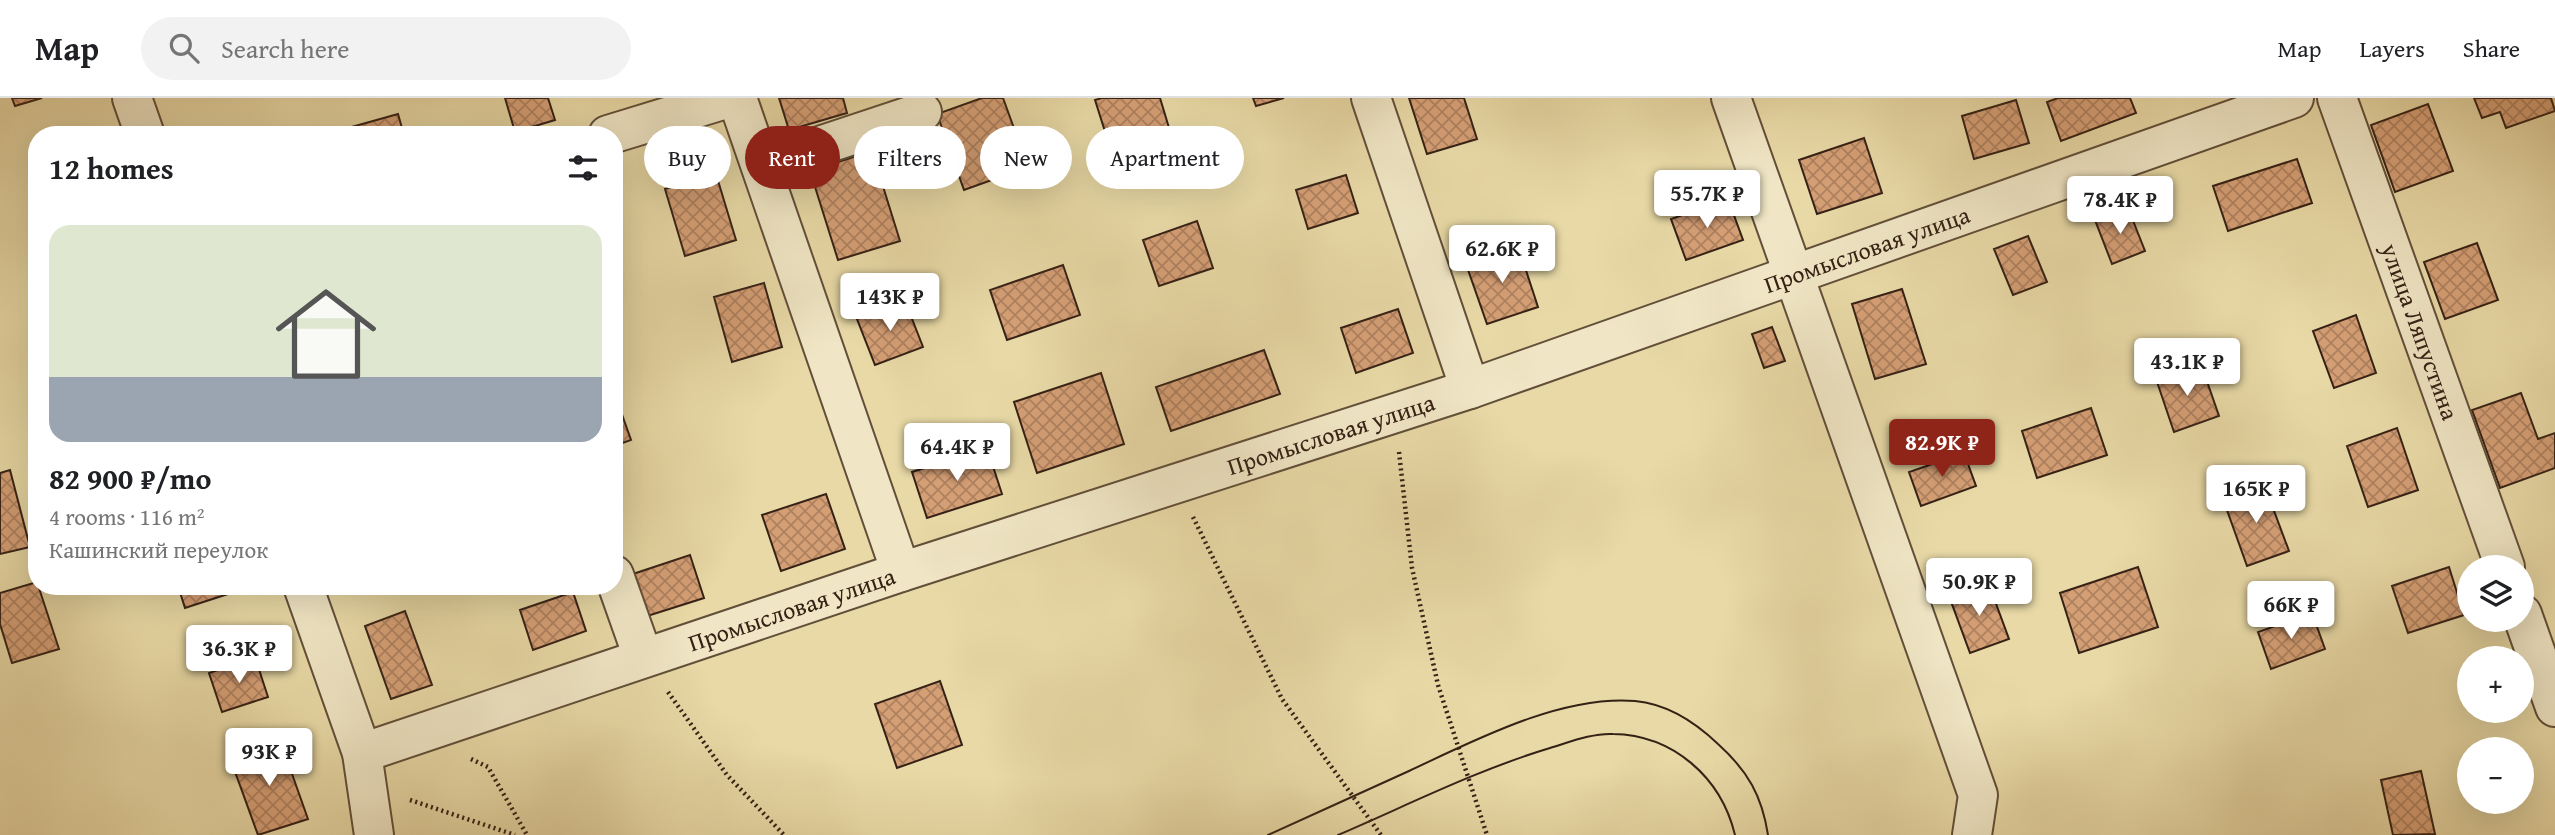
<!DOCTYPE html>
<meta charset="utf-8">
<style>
body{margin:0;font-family:"Gentium Book Plus",serif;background:#f2f2f2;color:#202124;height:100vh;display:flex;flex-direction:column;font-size:26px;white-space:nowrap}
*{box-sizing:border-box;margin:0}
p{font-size:23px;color:#757577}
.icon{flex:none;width:38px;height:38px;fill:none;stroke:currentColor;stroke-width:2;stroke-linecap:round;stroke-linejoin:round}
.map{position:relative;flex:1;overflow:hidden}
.details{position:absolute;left:28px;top:28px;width:595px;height:469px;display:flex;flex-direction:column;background:#fff;border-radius:28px;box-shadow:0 7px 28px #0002}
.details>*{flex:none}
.banner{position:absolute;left:644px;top:28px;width:665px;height:63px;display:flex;gap:14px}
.controls{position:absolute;left:2457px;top:457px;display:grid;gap:14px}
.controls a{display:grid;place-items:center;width:77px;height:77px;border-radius:50%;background:#fff;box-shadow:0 7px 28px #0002;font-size:35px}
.price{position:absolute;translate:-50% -60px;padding:0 16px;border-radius:7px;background:#fff;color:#222;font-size:23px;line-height:46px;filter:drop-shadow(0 2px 4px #0008)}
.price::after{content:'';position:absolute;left:50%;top:42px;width:21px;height:16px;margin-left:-10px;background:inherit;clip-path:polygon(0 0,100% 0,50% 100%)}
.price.selected{background:#8f2418;color:#fff}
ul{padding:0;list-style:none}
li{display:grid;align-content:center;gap:14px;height:371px;padding:0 21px}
li span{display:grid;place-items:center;height:217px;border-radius:21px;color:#555}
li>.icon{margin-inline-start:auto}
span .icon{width:126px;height:126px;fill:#fffc;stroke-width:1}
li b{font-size:30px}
h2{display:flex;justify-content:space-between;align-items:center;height:84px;padding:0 21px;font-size:30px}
.pill{padding:0 24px;border-radius:32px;background:#fff;box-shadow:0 7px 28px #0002;font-size:24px;line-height:63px}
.pill.selected{background:#8f2418;color:#fff}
header{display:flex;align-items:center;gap:42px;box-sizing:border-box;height:98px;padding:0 35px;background:#fff;border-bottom:2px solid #e0e0e0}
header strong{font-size:33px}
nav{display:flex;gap:38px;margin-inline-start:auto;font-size:24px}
.search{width:490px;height:63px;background:#f2f2f2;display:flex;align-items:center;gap:18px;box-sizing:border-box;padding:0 24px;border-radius:38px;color:#757577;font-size:26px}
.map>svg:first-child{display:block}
.building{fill:url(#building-cross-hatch);stroke:#352115;stroke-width:2}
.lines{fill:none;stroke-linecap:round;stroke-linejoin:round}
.minor-casing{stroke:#624f39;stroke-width:42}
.path{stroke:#352115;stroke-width:4.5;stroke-dasharray:2 3.5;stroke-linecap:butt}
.minor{stroke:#f0e6c5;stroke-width:38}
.tram{stroke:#352115;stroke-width:2}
.labels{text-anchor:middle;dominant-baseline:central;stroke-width:5;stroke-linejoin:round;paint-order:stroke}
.street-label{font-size:24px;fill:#352115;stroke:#f0e6c5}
</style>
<header>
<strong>Map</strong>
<div class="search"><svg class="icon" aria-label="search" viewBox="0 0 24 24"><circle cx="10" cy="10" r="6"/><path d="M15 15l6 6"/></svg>Search here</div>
<nav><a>Map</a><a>Layers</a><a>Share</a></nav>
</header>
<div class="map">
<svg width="2555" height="737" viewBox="0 0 2555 737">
<defs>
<pattern id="building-cross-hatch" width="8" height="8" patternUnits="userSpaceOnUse" patternTransform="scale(1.75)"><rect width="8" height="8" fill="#d59f75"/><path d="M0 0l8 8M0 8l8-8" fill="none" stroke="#ae815f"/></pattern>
</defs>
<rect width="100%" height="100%" fill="#e8d9a6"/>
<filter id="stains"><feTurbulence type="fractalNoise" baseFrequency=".00286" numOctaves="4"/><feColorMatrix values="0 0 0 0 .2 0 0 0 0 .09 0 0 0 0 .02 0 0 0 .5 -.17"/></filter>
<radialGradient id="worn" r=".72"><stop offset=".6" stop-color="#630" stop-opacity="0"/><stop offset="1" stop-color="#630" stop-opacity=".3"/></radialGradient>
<path class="building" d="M 12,0 L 42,0 L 15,8 Z
M 505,0 L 548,0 L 555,22 L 515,34 Z
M 779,0 L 843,0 L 847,15 L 789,32 Z
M 982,0 L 1003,0 L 1028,69 L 964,92 L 937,16 Z
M 1102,0 L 1160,0 L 1173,43 L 1114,62 L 1095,2 Z
M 1253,0 L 1284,0 L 1256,8 Z
M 1409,0 L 1464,0 L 1477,41 L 1427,56 Z
M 2058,0 L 2130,0 L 2136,15 L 2061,43 L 2047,4 Z
M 2474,0 L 2551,0 L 2555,13 L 2506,30 L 2500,14 L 2482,20 Z
M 2016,2 L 2029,45 L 1974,61 L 1962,18 Z
M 2428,6 L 2453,73 L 2395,94 L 2371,27 Z
M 398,16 L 404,37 L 350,37 L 348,30 Z
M 1864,40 L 1882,95 L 1817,116 L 1799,62 Z
M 872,53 L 900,143 L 838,162 L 810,73 Z
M 2297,61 L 2312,105 L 2228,133 L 2213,88 Z
M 716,76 L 736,142 L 685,158 L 665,91 Z
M 1346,77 L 1358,115 L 1308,131 L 1296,92 Z
M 1728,101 L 1743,142 L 1686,162 L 1671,121 Z
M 2128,110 L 2145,153 L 2112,166 L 2095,122 Z
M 1197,123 L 1213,170 L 1159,188 L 1143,142 Z
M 2028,138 L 2047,184 L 2013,197 L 1994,151 Z
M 2477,145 L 2498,202 L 2445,221 L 2424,164 Z
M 1518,148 L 1538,209 L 1487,226 L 1466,166 Z
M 1063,167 L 1080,217 L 1007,242 L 990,192 Z
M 764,185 L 782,249 L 732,264 L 714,199 Z
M 1902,191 L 1926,266 L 1875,281 L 1852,206 Z
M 905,203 L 923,249 L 875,267 L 857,221 Z
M 1398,211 L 1413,255 L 1356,275 L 1341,230 Z
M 2356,217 L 2376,275 L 2334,290 L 2313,233 Z
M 1772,229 L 1785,263 L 1764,270 L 1752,236 Z
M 1264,252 L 1280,296 L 1171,333 L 1156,289 Z
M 2201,266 L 2219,318 L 2174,334 L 2156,281 Z
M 1101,275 L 1124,346 L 1037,375 L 1014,304 Z
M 614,294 L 631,342 L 614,348 Z
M 2521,295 L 2538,341 L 2555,335 L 2555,370 L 2500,390 L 2472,312 Z
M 2091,310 L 2107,357 L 2037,380 L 2022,333 Z
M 2397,330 L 2418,392 L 2368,409 L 2347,348 Z
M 987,350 L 1002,396 L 927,420 L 912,374 Z
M 1964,355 L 1976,388 L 1921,408 L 1909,374 Z
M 10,372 L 30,449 L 0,456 L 0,375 Z
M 2264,386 L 2289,453 L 2247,468 L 2223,401 Z
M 826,396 L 845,451 L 781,473 L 762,417 Z
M 690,457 L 704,500 L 641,520 L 627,478 Z
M 2138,469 L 2158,529 L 2079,555 L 2060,495 Z
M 2449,469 L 2464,517 L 2408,535 L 2392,488 Z
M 37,484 L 59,551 L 12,565 L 0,526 L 0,495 Z
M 1988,484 L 2009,541 L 1970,555 L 1949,498 Z
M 178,488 L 232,488 L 234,494 L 185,510 Z
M 573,494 L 586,533 L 533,552 L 520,512 Z
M 405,513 L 432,587 L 391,601 L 365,528 Z
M 2312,515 L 2325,551 L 2271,571 L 2258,534 Z
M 255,559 L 268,599 L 222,614 L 209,575 Z
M 940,583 L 962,647 L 897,670 L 875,606 Z
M 280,642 L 308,721 L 258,737 L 230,660 Z
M 2421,673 L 2435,736 L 2393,737 L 2381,682 Z"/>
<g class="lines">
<defs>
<g id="minor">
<path d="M 132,0 L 145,37"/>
<path d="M 737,0 L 901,474"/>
<path d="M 1371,0 L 1470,291"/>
<path d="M 1731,0 L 1978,697 L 1972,737"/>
<path id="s1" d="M 2337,0 L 2505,469"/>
<path d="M 608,37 L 729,0"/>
<path d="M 762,67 L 922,14"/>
<path d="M 614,477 L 643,559"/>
<path d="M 303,488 L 362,655 L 374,737"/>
<path d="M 2522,516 L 2555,609"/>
<path id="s2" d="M 362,655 L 901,474 L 1470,291 L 2294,0"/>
</g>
</defs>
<use href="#minor" class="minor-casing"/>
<path class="path" d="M 1399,354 L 1412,470 L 1438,587 L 1487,737
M 1193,419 L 1282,601 L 1381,737
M 668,594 L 727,677 L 784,737
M 471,661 L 488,669 L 527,737
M 410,702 L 515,737"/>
<use href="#minor" class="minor"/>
<path class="tram" d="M 1268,737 C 1315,716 1362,694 1409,673 C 1475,642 1561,597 1635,603 C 1668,606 1695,624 1718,646 C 1748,673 1762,698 1768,737
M 1338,737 C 1408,707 1477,672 1550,650 C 1570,644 1592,635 1613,636 C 1673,637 1721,679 1735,737"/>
</g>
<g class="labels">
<g class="street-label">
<text stroke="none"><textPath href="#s2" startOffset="1587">Промысловая улица</textPath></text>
<text stroke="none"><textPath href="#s1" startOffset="248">улица Ляпустина</textPath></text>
<text stroke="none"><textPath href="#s2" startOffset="1020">Промысловая улица</textPath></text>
<text stroke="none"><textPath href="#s2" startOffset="453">Промысловая улица</textPath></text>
</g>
</g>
<rect width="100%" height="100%" filter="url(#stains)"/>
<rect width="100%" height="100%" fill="url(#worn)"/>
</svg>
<div class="controls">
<a><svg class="icon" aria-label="layers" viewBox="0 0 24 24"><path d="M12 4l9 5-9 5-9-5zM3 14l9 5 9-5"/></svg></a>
<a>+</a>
<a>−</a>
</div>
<b class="price" style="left:1707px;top:132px">55.7K ₽</b>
<b class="price" style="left:2120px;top:138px">78.4K ₽</b>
<b class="price" style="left:1502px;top:187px">62.6K ₽</b>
<b class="price" style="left:890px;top:235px">143K ₽</b>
<b class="price" style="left:2187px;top:300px">43.1K ₽</b>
<b class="price selected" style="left:1942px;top:381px">82.9K ₽</b>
<b class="price" style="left:957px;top:385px">64.4K ₽</b>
<b class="price" style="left:2256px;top:427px">165K ₽</b>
<b class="price" style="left:1979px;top:520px">50.9K ₽</b>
<b class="price" style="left:2291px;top:543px">66K ₽</b>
<b class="price" style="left:239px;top:587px">36.3K ₽</b>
<b class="price" style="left:269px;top:690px">93K ₽</b>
<div class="banner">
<a class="pill">Buy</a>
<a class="pill selected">Rent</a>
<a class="pill">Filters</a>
<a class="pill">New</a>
<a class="pill">Apartment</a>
</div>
<section class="details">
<h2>12 homes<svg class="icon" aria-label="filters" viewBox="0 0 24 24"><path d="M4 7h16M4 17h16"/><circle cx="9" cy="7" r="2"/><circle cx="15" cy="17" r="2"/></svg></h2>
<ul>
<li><span style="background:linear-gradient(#dfe7d0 70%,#9aa5b1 0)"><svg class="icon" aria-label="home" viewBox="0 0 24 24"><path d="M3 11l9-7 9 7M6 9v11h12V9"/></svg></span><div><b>82 900 ₽/mo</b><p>4 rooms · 116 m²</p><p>Кашинский переулок</p></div></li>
</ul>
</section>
</div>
